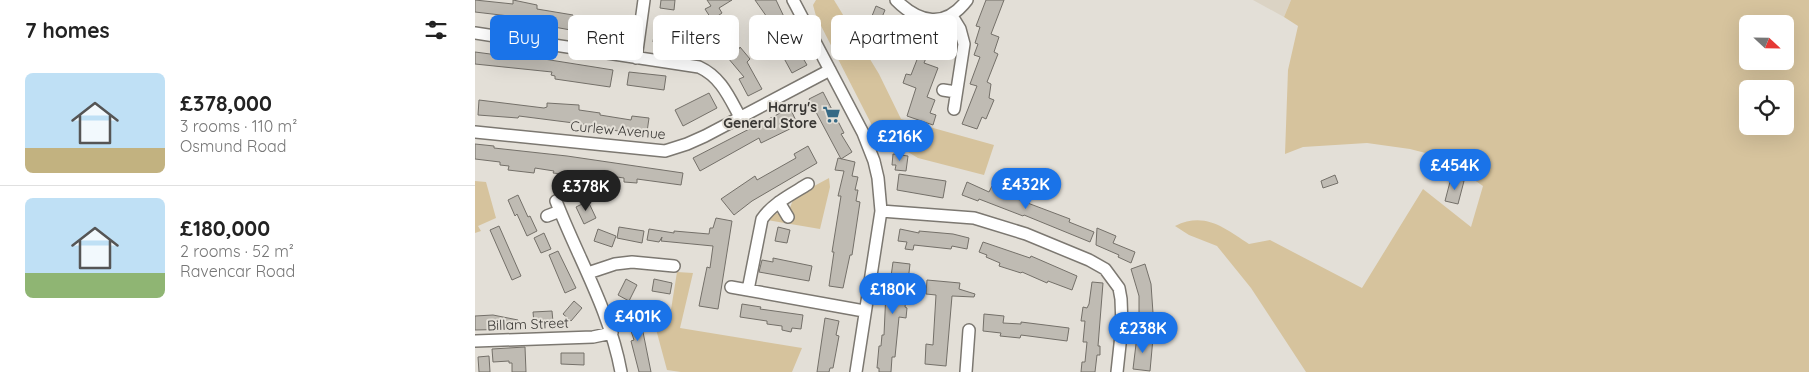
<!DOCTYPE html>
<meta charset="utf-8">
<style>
body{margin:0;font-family:Quicksand,sans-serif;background:#f2f2f2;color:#222;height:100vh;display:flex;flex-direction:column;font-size:19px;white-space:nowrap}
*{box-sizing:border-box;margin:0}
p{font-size:16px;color:#767676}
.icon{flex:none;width:28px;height:28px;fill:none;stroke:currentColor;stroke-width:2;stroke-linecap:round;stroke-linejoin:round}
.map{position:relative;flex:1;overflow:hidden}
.sheet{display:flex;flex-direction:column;background:#fff;width:475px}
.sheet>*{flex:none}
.banner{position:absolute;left:15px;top:15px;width:475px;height:45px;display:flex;gap:10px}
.needle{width:32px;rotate:112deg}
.buttons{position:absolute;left:1264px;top:15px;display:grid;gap:10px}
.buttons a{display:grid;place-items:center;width:55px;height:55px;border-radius:8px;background:#fff;box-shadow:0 5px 20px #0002;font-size:25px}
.price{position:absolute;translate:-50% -42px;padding:0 11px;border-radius:18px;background:#1a73e8;color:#fff;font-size:16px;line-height:32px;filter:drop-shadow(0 1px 2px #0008)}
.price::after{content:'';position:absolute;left:50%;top:30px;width:15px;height:11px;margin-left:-8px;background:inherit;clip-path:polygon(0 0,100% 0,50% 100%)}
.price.on{background:#222;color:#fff}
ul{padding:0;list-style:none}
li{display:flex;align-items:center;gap:15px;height:125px;padding:0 25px}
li+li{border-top:1px solid #e0e0e0}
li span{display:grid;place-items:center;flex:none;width:140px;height:100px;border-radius:8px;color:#555}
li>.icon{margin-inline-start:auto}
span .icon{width:60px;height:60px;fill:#fffc;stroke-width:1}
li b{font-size:21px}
h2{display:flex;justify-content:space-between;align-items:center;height:60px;padding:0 25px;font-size:21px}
.pill{padding:0 18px;border-radius:8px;background:#fff;box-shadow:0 5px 20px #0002;font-size:18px;line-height:45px}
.pill.on{background:#1a73e8;color:#fff}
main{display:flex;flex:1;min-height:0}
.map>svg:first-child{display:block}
.built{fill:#dbd3c4}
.green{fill:#d6c39d;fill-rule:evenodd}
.building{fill:#bfbbb3;stroke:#747069}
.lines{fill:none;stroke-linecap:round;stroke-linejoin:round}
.minor-casing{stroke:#7c7871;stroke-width:14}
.minor{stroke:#fff;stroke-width:11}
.labels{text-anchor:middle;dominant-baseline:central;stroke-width:4;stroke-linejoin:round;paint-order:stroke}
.poi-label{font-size:14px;font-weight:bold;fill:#393734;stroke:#e3dfd7;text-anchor:end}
.street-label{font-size:14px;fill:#393734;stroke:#e3dfd7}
</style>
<main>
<section class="sheet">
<h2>7 homes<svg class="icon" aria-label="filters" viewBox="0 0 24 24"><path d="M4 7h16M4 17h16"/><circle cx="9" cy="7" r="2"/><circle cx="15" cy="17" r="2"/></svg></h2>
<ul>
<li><span style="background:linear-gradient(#bfe0f5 75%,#c2b280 0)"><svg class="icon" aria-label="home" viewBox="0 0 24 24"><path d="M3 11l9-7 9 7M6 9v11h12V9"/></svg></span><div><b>£378,000</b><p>3 rooms · 110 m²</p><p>Osmund Road</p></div></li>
<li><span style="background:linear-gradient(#bfe0f5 75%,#8fb573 0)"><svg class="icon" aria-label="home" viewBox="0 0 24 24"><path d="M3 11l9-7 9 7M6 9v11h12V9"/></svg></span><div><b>£180,000</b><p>2 rooms · 52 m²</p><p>Ravencar Road</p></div></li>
</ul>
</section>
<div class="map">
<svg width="1334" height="372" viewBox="0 0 1334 372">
<rect width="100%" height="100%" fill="#e3dfd7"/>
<path class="built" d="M 778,0 L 816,0 L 809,17 Z"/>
<path class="green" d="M 341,0 L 359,0 L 404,74 L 426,119 L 519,145 L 509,175 L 443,158 L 423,146 L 406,143 L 341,16 L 338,5 Z
M 816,0 L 1334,0 L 1334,372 L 831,372 L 776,288 L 742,246 L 714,235 L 700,226 C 731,211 750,229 774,244 L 795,240 L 887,288 L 948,189 L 996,227 L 1008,186 L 966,157 L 935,149 L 892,143 L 828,147 L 810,154 L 813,70 L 823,26 L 809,17 ZM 1272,24 L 1310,24 L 1310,61 L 1272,61 ZM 1272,89 L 1310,89 L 1310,126 L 1272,126 Z
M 354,178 L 355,187 L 345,229 L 292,220 L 300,213 L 305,214 L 314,210 L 318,200 L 317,198 Z
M 0,181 L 11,182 L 21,218 L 3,226 L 6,231 L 0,233 Z
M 202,272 L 218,273 L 205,328 L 327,348 L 317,372 L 206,372 L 192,370 L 178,318 L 195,316 Z"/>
<path class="building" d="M 0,0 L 38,4 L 38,0 L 62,5 L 62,9 L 98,15 L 98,18 L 149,25 L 146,39 L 51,22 L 51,18 L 0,12 Z
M 186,0 L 200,0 L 199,10 L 185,8 Z
M 232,0 L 257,0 L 244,8 L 247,13 L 237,20 L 230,9 L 236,6 Z
M 280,0 L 301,0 L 321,42 L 319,43 L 332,65 L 317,73 L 305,51 L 301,53 L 295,42 L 300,39 L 291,22 L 294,20 Z
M 511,0 L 529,0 L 516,34 L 524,37 L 519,52 L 523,54 L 512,82 L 516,84 L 514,98 L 519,100 L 511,119 L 507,117 L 502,129 L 487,124 L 502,86 L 495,84 L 505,57 L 499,55 L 503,44 L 500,43 L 505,27 L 501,26 Z
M 401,6 L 410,10 L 405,22 L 448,36 L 450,31 L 462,36 L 464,31 L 473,34 L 468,50 L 456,46 L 449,63 L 463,68 L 452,97 L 460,100 L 455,113 L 461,115 L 458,125 L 432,116 L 441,88 L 428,83 L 431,74 L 436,75 L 445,52 L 405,38 L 406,34 L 398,30 L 400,23 L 395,21 Z
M 180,28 L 214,34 L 212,47 L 178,42 Z
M 244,37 L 264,49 L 265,47 L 275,59 L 272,62 L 287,89 L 273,96 L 264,79 L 269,77 L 253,58 L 237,49 Z
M 0,52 L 38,57 L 39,53 L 51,55 L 50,56 L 138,70 L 135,87 L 80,79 L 80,76 L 76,75 L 77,72 L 0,64 Z
M 154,72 L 191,76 L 189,90 L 152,85 Z
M 348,92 L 369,133 L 366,134 L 377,152 L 366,159 L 334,99 Z
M 234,93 L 242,108 L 208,126 L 200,110 Z
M 4,100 L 69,108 L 72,107 L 72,103 L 104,105 L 104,110 L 125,113 L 125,115 L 156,120 L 157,116 L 174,118 L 172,132 L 150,129 L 150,132 L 137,130 L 138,128 L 44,116 L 43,118 L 3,115 Z
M 315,108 L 323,125 L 286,143 L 284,138 L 225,171 L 218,158 Z
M 0,144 L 19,146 L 19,148 L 92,156 L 208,173 L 206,185 L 162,179 L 162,183 L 149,182 L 149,178 L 105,172 L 104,176 L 78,173 L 79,171 L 60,168 L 59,173 L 33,170 L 34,166 L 25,165 L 25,162 L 0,159 Z
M 333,146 L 342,163 L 277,201 L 259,215 L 246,199 L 280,176 L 282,180 L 321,158 L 319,154 Z
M 418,154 L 433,156 L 431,171 L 420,170 L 421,165 L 417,165 Z
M 363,158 L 380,162 L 377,176 L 383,177 L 380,190 L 383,190 L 381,201 L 385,202 L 377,255 L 375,255 L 368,288 L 354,286 L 359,252 L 357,252 L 366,196 L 363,196 L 369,171 L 360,170 Z
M 424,174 L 471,181 L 468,198 L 422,190 Z
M 860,175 L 863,183 L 848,188 L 846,181 Z
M 976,178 L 989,181 L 983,204 L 970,201 Z
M 492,182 L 514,192 L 517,186 L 535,194 L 534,196 L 595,219 L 594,222 L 619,232 L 615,242 L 549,215 L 548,216 L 504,199 L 503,201 L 487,195 Z
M 43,195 L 53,217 L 55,216 L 62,231 L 52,236 L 42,214 L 40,216 L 33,200 Z
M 113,201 L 121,218 L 109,224 L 101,207 Z
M 241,218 L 257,221 L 243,309 L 224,306 L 232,267 L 235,268 L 238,246 L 186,241 L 187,237 L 184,242 L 172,240 L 174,229 L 199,233 L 199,231 L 234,234 L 235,228 L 238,228 Z
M 24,226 L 46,276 L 37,280 L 15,230 Z
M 144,227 L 169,231 L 167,243 L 142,238 Z
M 303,227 L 315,230 L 312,243 L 300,241 Z
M 622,228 L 641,236 L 638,243 L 660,252 L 656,263 L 643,257 L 644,255 L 621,245 Z
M 123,229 L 141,236 L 137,247 L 119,241 Z
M 425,229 L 444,233 L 444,231 L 478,234 L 494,238 L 492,249 L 477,246 L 476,249 L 439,245 L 438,250 L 430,249 L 432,242 L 423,241 Z
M 69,233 L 76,249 L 66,253 L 59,238 Z
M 508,242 L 555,258 L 556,256 L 602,276 L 597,290 L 573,281 L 572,283 L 547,272 L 546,273 L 524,266 L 525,263 L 511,257 L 512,255 L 504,252 Z
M 83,251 L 101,288 L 90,293 L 74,255 Z
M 298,258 L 337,266 L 334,281 L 284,272 L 287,260 L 298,262 Z
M 418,262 L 435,264 L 430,307 L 432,308 L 431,318 L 424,317 L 420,357 L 417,357 L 416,372 L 404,372 L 404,368 L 402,368 L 404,346 L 406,346 L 407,335 L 409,335 L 411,291 L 414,291 Z
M 670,264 L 676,284 L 678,313 L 664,313 L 664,296 L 656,269 Z
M 151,279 L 162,285 L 154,301 L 143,295 Z
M 179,279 L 197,283 L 195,294 L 177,291 Z
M 452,280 L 485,283 L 484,289 L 500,294 L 499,297 L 477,296 L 471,366 L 450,364 L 451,344 L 458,345 L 461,295 L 451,294 Z
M 617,282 L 628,283 L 623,346 L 625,346 L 625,355 L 622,355 L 620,372 L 606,372 L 607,362 L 610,362 L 612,342 L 608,342 L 610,321 L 606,321 L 608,307 L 612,308 L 614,304 Z
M 99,301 L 107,308 L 96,321 L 88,314 Z
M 267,304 L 286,307 L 285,309 L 328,315 L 326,329 L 317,328 L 316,332 L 307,330 L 307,326 L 292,324 L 292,321 L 265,317 Z
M 160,309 L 168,332 L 176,372 L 164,372 L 156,341 L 159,340 L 150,313 Z
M 77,311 L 78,322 L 59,323 L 58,312 Z
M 509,314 L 529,316 L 528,323 L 546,324 L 546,322 L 594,328 L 592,341 L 546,335 L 545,338 L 525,336 L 526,333 L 508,331 Z
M 18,315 L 43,320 L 47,329 L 0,330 L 0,316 Z
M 350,318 L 364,321 L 361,335 L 364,336 L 358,368 L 355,368 L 354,372 L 342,372 Z
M 662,336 L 678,338 L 675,371 L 658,369 Z
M 50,347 L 51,372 L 37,372 L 37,363 L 34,363 L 34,361 L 18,362 L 17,349 Z
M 86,353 L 109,353 L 109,365 L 86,364 Z
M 14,356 L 15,372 L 4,372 L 3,357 Z"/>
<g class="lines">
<defs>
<path id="minor" d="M 318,0 L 388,133 L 399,161 L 403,178 L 406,211 L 381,372
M 421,0 C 444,23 470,29 492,0
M 477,16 L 485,29 L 489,44 L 479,109
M 0,33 L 224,67 C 246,77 254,97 265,117
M 161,58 L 169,0
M 468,90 L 481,92
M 0,132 L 190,151 L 212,144 L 230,136 L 355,70
M 81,201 C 103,258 135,311 146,372
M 304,202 L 313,217
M 406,211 L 499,218 L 551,234 L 614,260 L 630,269 L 644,288 L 646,299 L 647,326 L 642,372
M 72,216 L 85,211
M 113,273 L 140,264 L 157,262 L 199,266
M 256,287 L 389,311
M 273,290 L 287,219 C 298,203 317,194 333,184
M 0,341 L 118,337 L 137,333
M 491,372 L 494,330"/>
</defs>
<use href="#minor" class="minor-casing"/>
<use href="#minor" class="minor"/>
</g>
<defs>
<symbol id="supermarket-bare" viewBox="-9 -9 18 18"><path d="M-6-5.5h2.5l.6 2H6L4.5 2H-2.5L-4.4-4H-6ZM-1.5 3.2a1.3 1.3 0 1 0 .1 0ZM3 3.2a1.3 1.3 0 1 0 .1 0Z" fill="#356985" stroke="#e3dfd7" stroke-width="2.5" paint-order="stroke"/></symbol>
</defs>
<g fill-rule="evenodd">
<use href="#supermarket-bare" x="344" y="102" width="25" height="25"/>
</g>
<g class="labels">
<g class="poi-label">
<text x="342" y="107">Harry's<tspan x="342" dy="16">General Store</tspan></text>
</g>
<g class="street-label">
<text transform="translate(143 130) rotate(5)">Curlew Avenue</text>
<text transform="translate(53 324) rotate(-2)">Billam Street</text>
</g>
</g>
</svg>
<div class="buttons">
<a><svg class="needle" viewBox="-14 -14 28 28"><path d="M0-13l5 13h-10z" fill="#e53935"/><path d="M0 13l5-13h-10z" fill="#767676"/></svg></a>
<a><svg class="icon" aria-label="locate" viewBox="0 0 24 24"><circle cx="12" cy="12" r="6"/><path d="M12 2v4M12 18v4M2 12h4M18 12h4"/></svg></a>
</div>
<b class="price" style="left:425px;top:162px">£216K</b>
<b class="price" style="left:980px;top:191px">£454K</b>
<b class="price" style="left:551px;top:210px">£432K</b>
<b class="price on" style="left:111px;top:212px">£378K</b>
<b class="price" style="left:418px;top:315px">£180K</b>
<b class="price" style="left:163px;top:342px">£401K</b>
<b class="price" style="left:668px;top:354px">£238K</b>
<div class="banner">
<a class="pill on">Buy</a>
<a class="pill">Rent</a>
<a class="pill">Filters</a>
<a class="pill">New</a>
<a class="pill">Apartment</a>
</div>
</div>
</main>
